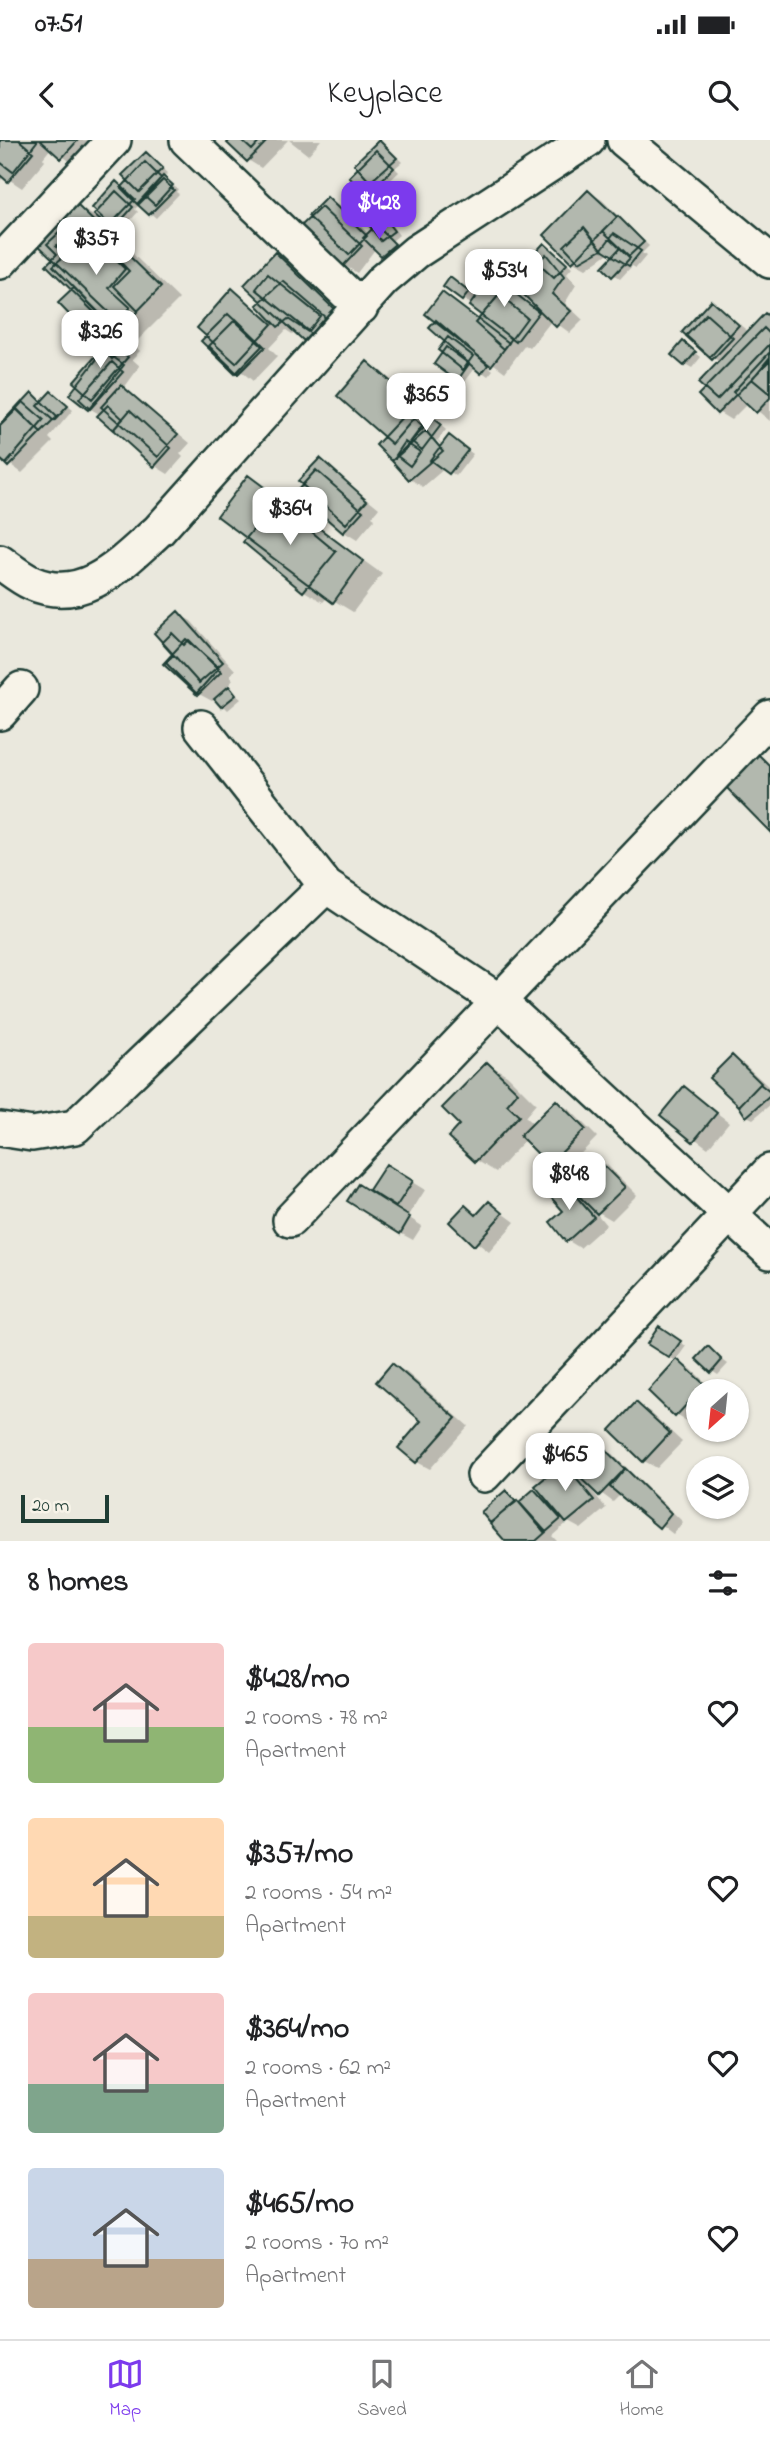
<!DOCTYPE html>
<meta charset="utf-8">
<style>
body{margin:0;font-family:"Indie Flower",sans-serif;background:#f6f6f6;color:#202124;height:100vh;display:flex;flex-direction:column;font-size:26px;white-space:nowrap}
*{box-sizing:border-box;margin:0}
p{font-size:23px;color:#757577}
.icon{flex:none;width:38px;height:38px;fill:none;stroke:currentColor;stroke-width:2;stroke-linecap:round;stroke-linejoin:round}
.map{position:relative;height:1401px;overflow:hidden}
.side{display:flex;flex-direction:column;background:#fff;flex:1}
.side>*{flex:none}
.needle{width:46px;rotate:207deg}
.controls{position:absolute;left:686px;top:1239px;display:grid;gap:14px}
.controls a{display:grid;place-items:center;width:63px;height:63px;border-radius:50%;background:#fff;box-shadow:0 2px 5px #0004;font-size:35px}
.scale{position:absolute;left:21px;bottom:18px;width:88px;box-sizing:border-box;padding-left:7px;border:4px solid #1f3d34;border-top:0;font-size:19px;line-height:24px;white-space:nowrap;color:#1f3d34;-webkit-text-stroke:5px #f7f3e8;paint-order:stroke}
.price{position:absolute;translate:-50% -60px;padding:0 16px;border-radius:14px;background:#fff;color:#222;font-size:23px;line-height:46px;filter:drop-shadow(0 2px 4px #0008)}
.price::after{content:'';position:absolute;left:50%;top:42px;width:21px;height:16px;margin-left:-10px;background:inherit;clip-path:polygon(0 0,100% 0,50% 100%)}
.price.on{background:#7c3aed;color:#fff}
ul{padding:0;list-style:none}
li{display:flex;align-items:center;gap:21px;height:175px;padding:0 28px}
li span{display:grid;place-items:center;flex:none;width:196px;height:140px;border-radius:7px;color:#555}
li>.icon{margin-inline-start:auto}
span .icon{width:84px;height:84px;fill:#fffc;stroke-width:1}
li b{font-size:30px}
h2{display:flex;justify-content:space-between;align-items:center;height:84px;padding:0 28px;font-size:30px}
.status{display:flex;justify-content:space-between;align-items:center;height:49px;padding:0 35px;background:#fff;direction:ltr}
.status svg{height:19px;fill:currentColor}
header{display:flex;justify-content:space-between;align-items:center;height:91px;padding:0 28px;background:#fff;font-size:32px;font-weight:600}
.tab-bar{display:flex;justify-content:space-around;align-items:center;height:98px;border-top:2px solid #e0e0e0;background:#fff;font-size:19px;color:#757577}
.tab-bar a{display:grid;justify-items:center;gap:4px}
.tab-bar .on{color:#7c3aed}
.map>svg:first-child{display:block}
.shadow{fill:#0003;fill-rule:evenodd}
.building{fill:#b2b8ae;stroke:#1f3d34;stroke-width:2}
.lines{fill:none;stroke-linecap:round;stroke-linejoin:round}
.minor-casing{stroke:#1f3d34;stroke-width:38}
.minor{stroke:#f7f3e8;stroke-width:33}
</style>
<div class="status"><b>07:51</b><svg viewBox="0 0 49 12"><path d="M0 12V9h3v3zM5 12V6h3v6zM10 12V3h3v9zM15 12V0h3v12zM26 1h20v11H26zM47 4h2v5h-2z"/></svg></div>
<header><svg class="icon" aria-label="back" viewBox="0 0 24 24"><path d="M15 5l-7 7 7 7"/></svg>Keyplace<svg class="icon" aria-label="search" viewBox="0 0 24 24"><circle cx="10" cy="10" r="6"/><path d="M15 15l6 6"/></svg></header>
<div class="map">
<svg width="770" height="1401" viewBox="0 0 770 1401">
<rect width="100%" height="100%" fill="#eae8dd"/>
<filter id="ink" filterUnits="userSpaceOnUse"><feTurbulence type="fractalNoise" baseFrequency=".0143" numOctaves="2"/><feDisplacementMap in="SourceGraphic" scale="14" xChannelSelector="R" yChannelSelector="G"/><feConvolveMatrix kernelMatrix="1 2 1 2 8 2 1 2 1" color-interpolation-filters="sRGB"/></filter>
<g filter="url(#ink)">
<path class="shadow" d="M 0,0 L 40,1 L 98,0 L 75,25 L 51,8 L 43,18 L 45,21 L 22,48 L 4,36 L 0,41 Z
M 233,0 L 288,0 L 261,28 L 248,20 Z
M 289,0 L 321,0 L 308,15 Z
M 380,2 L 402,22 L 395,28 L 399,32 L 371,59 L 399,95 L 392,101 L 400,108 L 389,118 L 376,108 L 357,133 L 344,125 L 327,59 L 340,67 L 370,95 L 375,89 L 355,63 L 367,53 Z
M 146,14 L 168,33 L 162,39 L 178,49 L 176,52 L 179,54 L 156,78 L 140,64 L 135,69 L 138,72 L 119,93 L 104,86 L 179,159 L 137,201 L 123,195 L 140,211 L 132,219 L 140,226 L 124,248 L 190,303 L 180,314 L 183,317 L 168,334 L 155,326 L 101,275 L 89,268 L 105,209 L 55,119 L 74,64 L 95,77 L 124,48 Z
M 589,52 L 602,60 L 649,106 L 642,113 L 646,116 L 636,128 L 632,126 L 620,139 L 604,127 L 616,116 L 610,112 L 586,129 L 573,122 Z
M 545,105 L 572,128 L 567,134 L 576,145 L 565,163 L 583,180 L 570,193 L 552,180 L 530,208 L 525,205 L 505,232 L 468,205 L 466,208 L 493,230 L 488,236 L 476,227 L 464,243 L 458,240 L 437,181 L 443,154 L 480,180 L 484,175 L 463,159 L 457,143 L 477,158 L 492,138 L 540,172 L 540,123 Z
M 275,115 L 288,122 L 346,177 L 318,207 L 296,191 L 292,194 L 286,190 L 269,208 L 277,216 L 253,241 L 204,201 L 233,151 L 265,176 L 267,174 L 264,161 Z
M 711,162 L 749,192 L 770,177 L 770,281 L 748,263 L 731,280 L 718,272 L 707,248 L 720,223 L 684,192 Z
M 689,207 L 701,217 L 692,228 L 685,224 Z
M 368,224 L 381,231 L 446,290 L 438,300 L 443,305 L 455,301 L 473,314 L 456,336 L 445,328 L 423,347 L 410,339 L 378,305 L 386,297 ZM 437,300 L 447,312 L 444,314 L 434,303 Z
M 51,253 L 73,270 L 49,298 L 53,302 L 22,333 L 0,317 L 0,287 L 33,254 L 43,262 Z
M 320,320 L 379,368 L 372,377 L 375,379 L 357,400 L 344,392 Z
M 249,338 L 382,434 L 353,472 L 328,457 L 323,462 L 304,451 L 249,398 Z
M 178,474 L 191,481 L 235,530 L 230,535 L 233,540 L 227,547 L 241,559 L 228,570 L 216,558 L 212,561 L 199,554 L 174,514 Z
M 732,917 L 745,925 L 770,948 L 770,965 L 753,979 L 747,976 Z
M 488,924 L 507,935 L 536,964 L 525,977 L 534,985 L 557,962 L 570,970 L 597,997 L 564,1031 L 550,1023 L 526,999 L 496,1032 L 476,1020 L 462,985 Z
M 684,948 L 729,982 L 708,1008 L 663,975 Z
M 594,1018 L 607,1025 L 637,1055 L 612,1080 L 593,1069 L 606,1085 L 580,1108 L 567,1100 L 562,1043 L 574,1049 Z
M 386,1026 L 425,1050 L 408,1077 L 422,1086 L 413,1100 L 400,1093 L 370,1053 Z
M 489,1063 L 515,1082 L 489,1112 L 451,1082 L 465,1067 L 479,1075 Z
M 666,1192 L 686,1206 L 676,1220 L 691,1229 L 715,1251 L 698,1251 L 698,1274 L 690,1283 L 676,1275 L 678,1222 L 669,1217 Z
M 708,1209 L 728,1224 L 718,1235 L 712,1231 Z
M 393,1225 L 406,1232 L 468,1286 L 430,1329 L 417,1322 L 424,1281 Z
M 637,1264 L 650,1272 L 682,1302 L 657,1328 L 644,1321 Z
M 595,1302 L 608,1310 L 683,1382 L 673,1394 L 621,1354 L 613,1362 L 590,1345 L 588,1346 L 606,1368 L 581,1389 L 568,1382 L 552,1396 L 557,1401 L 507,1401 L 483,1372 L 507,1352 L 520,1364 L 534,1351 L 548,1359 L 563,1325 L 570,1329 Z"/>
<path class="building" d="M 0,0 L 19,0 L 33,12 L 8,42 L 0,35 Z
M 0,0 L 38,0 L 13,32 L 0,22 Z
M 40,0 L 78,0 L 61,19 Z
M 230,0 L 268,0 L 247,22 L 227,3 Z
M 241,0 L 261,0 L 252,10 Z
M 379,0 L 397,18 L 370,42 L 354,24 Z
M 376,10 L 394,28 L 366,55 L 349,37 Z
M 146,12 L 163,28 L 139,52 L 122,35 Z
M 145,22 L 161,38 L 137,64 L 121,48 Z
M 163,36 L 173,45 L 155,65 L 145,56 Z
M 163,40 L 174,50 L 149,75 L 138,65 Z
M 116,41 L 135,59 L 110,85 L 92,68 Z
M 588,50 L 617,77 L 572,123 L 544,95 Z
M 116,51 L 133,67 L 112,91 L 94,75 Z
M 365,53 L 394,91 L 381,101 L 352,63 Z
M 327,57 L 367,96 L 349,115 L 308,76 Z
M 74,62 L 161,147 L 123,186 L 35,102 Z
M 321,67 L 362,106 L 343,126 L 301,86 Z
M 618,76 L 644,102 L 629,116 L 603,91 Z
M 376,85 L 395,104 L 381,116 L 363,98 Z
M 81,86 L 125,129 L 109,148 L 130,167 L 111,189 L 46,125 L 57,114 L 47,104 L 61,91 L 70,100 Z
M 584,87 L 602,109 L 579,122 L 564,106 Z
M 90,90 L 129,131 L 114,146 L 138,171 L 117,191 L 53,126 L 65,115 L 56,106 L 71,92 L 79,101 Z
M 614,93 L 641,111 L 629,126 L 602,109 Z
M 544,103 L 567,124 L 554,138 L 531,117 Z
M 620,108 L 630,118 L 612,137 L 602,127 Z
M 275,112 L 334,169 L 304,201 L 244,145 Z
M 546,114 L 564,137 L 552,154 L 571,171 L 556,187 L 515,146 Z
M 268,134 L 320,176 L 308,191 L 256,149 Z
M 492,135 L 539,172 L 516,202 L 469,166 Z
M 450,137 L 469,152 L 462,161 L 443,147 Z
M 283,141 L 325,177 L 311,194 L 288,179 L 278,187 L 257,165 Z
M 74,148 L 128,203 L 112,219 L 58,163 Z
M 232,148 L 272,184 L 236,223 L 197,188 Z
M 442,152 L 509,203 L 491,226 L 425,174 Z
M 499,155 L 527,178 L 504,209 L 475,183 Z
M 711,160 L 739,185 L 710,217 L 682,192 Z
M 765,173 L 770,177 L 770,204 L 717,260 L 698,243 Z
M 228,174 L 262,206 L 235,234 L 201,201 Z
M 706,174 L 733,198 L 712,220 L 686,196 Z
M 236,179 L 265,207 L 238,234 L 209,206 Z
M 436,180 L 488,225 L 481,234 L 429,188 Z
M 764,188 L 770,194 L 770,220 L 717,274 L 698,255 Z
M 448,197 L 473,216 L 463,230 L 438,210 Z
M 109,201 L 128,217 L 92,259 L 73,242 Z
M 683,201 L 696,212 L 684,226 L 671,215 Z
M 446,207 L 469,224 L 457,241 L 434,224 Z
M 104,210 L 124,225 L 88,270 L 69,255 Z
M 770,212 L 770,258 L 756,273 L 733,252 Z
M 770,217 L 770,254 L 752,239 Z
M 367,221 L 422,269 L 392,304 L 337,256 Z
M 112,222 L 123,232 L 90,269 L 79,259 Z
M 121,245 L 178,294 L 158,317 L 101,267 Z
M 51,251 L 68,266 L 54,281 L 37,266 Z
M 32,252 L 57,277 L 41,293 L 16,269 Z
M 22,261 L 44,280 L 6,324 L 0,319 L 0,285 Z
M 108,265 L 123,279 L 113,290 L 97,276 Z
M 17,269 L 41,293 L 8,327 L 0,319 L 0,286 Z
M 130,270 L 171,308 L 154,327 L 113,290 Z
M 407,272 L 424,288 L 392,321 L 376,305 Z
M 430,276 L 441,285 L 422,310 L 411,301 Z
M 426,291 L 443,311 L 409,340 L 392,321 Z
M 449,295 L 468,310 L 449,334 L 430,320 Z
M 405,302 L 420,312 L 410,326 L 396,315 Z
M 320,318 L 367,360 L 346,384 L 298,341 Z
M 316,330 L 363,371 L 343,393 L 296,352 Z
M 248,335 L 363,421 L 333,463 L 217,376 Z
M 276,362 L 336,412 L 303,452 L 243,402 Z
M 178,471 L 223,522 L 199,543 L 154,493 Z
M 172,493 L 184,505 L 189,500 L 221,532 L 198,555 L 166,523 L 173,515 L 162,503 Z
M 186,499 L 219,528 L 196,554 L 163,524 Z
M 229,546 L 236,555 L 221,567 L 214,559 Z
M 757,613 L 770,626 L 770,692 L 724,645 Z
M 732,915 L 761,943 L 739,966 L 709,938 Z
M 487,922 L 518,952 L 507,965 L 519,976 L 475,1022 L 448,997 L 459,985 L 442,968 Z
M 760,944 L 770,952 L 770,956 L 746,977 L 739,966 Z
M 684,946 L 717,973 L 693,1002 L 660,975 Z
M 556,960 L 585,989 L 549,1025 L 520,996 Z
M 594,1016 L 625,1047 L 597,1074 L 566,1043 Z
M 386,1024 L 413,1041 L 396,1067 L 369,1050 Z
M 562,1040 L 594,1077 L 566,1102 L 550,1082 L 563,1071 L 547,1053 Z
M 358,1044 L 410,1077 L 400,1094 L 347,1061 Z
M 489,1061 L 503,1073 L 474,1106 L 449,1082 L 465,1065 L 476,1075 Z
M 659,1186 L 681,1201 L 669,1218 L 647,1204 Z
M 708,1206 L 722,1220 L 711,1233 L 696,1219 Z
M 677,1219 L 705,1245 L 675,1277 L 648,1251 Z
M 392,1223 L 456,1278 L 416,1323 L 398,1308 L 421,1281 L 376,1242 Z
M 636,1262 L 670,1293 L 643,1322 L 610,1290 Z
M 595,1300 L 625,1329 L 599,1356 L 569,1327 Z
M 563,1323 L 594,1360 L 566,1383 L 535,1346 Z
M 625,1328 L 671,1373 L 659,1388 L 610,1347 Z
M 534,1349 L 561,1379 L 546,1392 L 519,1362 Z
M 506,1350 L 516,1362 L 490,1383 L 481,1372 Z
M 517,1360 L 545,1393 L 536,1401 L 505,1401 L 490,1384 Z"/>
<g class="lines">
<defs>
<path id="minor" d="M 187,0 L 361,167
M 624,0 L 770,121
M 0,122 L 114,0
M 0,422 C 10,429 21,438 32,443 C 84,466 124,421 159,390 L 383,140 L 416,112 L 588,0
M 0,573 L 21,549
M 201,587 L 326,746 L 499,861 L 770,1112
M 0,989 L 32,994 L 75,987 L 326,746
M 290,1080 L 770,577
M 484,1335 L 770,1031"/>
</defs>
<use href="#minor" class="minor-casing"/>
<use href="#minor" class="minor"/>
</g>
</g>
</svg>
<div class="controls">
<a><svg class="needle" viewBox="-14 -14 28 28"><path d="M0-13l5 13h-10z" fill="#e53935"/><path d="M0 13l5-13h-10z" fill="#757577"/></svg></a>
<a><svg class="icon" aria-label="layers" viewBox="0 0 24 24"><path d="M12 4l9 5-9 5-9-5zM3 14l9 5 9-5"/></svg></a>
</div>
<div class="scale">20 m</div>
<b class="price on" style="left:379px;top:101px">$428</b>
<b class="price" style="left:96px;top:137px">$357</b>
<b class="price" style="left:504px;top:169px">$534</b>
<b class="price" style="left:100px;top:230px">$326</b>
<b class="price" style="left:426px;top:293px">$365</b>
<b class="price" style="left:290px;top:407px">$364</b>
<b class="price" style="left:569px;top:1072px">$848</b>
<b class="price" style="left:565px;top:1353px">$465</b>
</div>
<section class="side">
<h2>8 homes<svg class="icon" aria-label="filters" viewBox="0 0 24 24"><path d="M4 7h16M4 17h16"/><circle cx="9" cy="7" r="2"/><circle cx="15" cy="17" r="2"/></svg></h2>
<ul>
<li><span style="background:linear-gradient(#f6c9c9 60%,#8fb573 0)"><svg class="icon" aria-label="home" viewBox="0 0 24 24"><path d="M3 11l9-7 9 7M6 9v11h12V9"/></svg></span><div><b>$428/mo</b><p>2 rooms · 78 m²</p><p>Apartment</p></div><svg class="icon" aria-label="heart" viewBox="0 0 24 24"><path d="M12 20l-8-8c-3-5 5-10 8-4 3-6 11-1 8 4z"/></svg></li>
<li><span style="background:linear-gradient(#ffd9b3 70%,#c2b280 0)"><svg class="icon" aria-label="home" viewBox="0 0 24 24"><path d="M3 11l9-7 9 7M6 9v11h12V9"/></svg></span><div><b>$357/mo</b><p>2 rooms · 54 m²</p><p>Apartment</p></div><svg class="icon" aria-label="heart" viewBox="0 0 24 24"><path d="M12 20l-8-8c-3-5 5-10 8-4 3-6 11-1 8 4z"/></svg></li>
<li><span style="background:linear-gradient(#f6c9c9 65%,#7fa58c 0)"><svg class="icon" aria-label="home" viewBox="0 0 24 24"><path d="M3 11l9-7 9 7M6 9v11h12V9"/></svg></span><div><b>$364/mo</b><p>2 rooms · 62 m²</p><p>Apartment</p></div><svg class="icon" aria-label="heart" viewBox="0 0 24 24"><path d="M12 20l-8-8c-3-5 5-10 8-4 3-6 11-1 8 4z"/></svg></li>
<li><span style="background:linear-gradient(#c9d6e8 65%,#b9a48a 0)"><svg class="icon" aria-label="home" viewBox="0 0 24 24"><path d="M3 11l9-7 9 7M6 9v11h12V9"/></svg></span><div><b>$465/mo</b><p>2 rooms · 70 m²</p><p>Apartment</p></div><svg class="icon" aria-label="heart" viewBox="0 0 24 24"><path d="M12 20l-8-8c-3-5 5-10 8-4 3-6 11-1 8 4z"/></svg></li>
</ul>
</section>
<nav class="tab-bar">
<a class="on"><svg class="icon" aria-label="map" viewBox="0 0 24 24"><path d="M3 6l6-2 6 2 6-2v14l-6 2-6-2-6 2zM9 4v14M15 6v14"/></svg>Map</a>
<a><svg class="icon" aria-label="saved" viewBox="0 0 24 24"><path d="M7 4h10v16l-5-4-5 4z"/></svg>Saved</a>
<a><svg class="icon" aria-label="home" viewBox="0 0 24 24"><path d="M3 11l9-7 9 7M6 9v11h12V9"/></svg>Home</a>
</nav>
